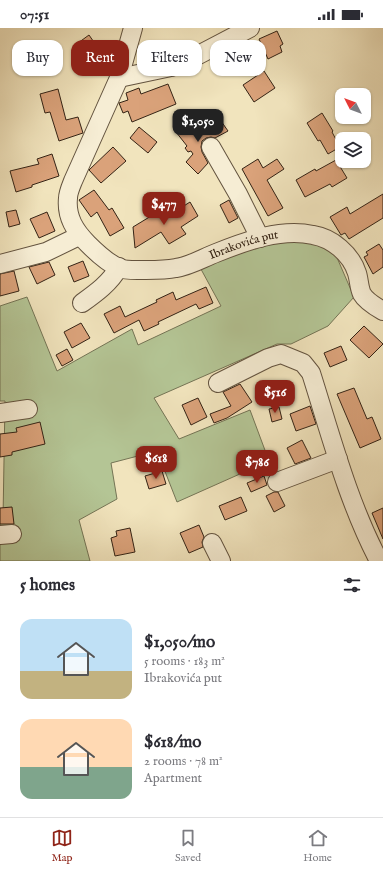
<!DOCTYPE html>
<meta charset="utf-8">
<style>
body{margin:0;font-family:"IM FELL English",serif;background:#f2f2f3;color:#2b2b33;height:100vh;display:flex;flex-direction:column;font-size:15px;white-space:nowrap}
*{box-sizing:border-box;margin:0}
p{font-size:13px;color:#7c7c81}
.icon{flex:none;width:22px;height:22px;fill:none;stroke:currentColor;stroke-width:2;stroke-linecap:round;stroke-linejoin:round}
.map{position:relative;height:533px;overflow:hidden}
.details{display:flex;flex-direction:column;background:#fff;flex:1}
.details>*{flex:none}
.top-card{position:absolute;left:12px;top:12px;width:359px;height:36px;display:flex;gap:8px}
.needle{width:26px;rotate:312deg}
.controls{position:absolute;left:335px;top:60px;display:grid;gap:8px}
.controls a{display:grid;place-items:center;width:36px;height:36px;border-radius:8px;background:#fff;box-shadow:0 1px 3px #0004;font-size:20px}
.price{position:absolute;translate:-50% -34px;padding:0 9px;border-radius:8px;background:#8f2418;color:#fff;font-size:13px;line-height:26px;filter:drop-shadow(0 1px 2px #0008)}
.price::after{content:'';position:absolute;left:50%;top:24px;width:12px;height:9px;margin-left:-6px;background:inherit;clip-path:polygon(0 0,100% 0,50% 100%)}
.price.selected{background:#222;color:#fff}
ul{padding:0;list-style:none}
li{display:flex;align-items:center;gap:12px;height:100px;padding:0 20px}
li span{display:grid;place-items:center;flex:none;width:112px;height:80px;border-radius:12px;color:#555}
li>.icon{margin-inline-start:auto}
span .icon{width:48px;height:48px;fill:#fffc;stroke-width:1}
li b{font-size:17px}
h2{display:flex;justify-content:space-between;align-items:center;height:48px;padding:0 20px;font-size:17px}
.chip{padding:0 14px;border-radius:12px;background:#fff;box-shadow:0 1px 3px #0004;font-size:14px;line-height:36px}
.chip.selected{background:#8f2418;color:#fff}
.status{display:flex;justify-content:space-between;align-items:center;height:28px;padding:0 20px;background:#fff;direction:ltr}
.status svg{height:11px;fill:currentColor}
.menu{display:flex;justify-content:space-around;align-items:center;height:56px;border-top:1px solid #e1e1e2;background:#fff;font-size:11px;color:#7c7c81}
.menu a{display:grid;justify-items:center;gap:2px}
.menu .selected{color:#8f2418}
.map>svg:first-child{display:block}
.green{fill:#b4c595;stroke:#747455}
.building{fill:#daa27a;stroke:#342315}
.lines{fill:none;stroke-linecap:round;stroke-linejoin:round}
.minor-casing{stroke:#63533f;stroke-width:20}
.minor{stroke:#f6edd4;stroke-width:18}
.labels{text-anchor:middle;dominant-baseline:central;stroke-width:3.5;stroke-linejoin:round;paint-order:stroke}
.street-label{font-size:12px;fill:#342315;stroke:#f6edd4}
</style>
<div class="status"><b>07:51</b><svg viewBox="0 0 49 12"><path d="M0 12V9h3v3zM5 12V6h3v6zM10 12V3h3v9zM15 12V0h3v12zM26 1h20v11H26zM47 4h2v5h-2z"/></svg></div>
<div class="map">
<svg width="383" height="533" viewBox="0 0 383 533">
<rect width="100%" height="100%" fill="#f1e4bd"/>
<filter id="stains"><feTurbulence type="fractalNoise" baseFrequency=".005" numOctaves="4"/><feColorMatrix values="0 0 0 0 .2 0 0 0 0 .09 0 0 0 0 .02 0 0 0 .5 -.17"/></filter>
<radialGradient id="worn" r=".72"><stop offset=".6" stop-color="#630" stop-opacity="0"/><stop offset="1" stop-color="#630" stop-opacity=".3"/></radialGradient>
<path class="green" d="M 304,209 L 335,225 L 354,269 L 328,298 L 291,316 L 277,316 L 154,370 L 179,411 L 250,382 L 269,433 L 177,474 L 157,423 L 111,435 L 117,471 L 79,492 L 90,533 L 0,533 L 0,493 L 3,492 L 5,373 L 0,373 L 0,278 L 27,269 L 57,343 L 132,301 L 138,317 L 221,278 L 196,232 Z"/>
<path class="building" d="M 277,3 L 283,16 L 280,18 L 282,24 L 268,31 L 259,11 Z
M 89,7 L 98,20 L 87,27 L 78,15 Z
M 264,43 L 275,60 L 254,74 L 243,57 Z
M 168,56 L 176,76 L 132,94 L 128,83 L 123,85 L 119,75 L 128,72 L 126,65 L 139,60 L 141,66 Z
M 58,61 L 66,92 L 78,89 L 83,105 L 59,113 L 50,84 L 45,85 L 40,66 Z
M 322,85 L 333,103 L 332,104 L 340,119 L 328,126 L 320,112 L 318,113 L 307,95 Z
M 190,93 L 202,107 L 221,93 L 228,103 L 215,110 L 211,109 L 206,110 L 202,113 L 201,119 L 202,124 L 208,135 L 198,146 L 186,134 L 193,126 L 191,123 L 188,124 L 185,120 L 187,118 L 176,104 Z
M 139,99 L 157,114 L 148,125 L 130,110 Z
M 113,119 L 126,133 L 101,155 L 89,142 Z
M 52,126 L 59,148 L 32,157 L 32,159 L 16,164 L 10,143 L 39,136 L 37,131 Z
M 258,131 L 263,140 L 277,131 L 284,141 L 267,152 L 283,180 L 268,188 L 242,141 Z
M 336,132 L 347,150 L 332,159 L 330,156 L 305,169 L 296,152 L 315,141 L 316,143 Z
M 94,162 L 109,182 L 112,180 L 124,200 L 110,208 L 97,184 L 91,189 L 79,172 Z
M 383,166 L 383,190 L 349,211 L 345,205 L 341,207 L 330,189 L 347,179 L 350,186 Z
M 229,172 L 238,190 L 229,195 L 220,177 Z
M 190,174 L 198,188 L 181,199 L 186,206 L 169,216 L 161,204 L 135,220 L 133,199 L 156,185 L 162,192 Z
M 16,182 L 20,196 L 9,199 L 6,184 Z
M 47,184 L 55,203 L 39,210 L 30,191 Z
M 379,216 L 383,222 L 383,239 L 373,246 L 364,229 L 368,227 L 366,224 Z
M 83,233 L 89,248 L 74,254 L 68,239 Z
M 49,234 L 55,247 L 37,256 L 29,239 Z
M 14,243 L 19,263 L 0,268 L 0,246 Z
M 206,259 L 213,275 L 199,281 L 196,276 L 158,294 L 159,296 L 144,303 L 139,292 L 114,305 L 104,286 L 120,278 L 125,289 L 157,274 L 156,272 L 173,264 L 176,272 Z
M 81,295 L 90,310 L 72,320 L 64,304 Z
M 364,298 L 383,316 L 369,330 L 350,312 Z
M 341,318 L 347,332 L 330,339 L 324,325 Z
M 67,321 L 73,332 L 62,338 L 56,327 Z
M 240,356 L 252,374 L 227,390 L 214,395 L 210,386 L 231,378 L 223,364 Z
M 354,360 L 367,391 L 372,389 L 381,411 L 360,420 L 337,366 Z
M 198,370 L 207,389 L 191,397 L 182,377 Z
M 310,378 L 316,396 L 296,403 L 290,386 Z
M 279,379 L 282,391 L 272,394 L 269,381 Z
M 40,394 L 45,416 L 12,424 L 12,427 L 0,429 L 0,406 L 17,404 L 16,400 Z
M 302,412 L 311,430 L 295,436 L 287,420 Z
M 162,443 L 166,456 L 149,461 L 145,448 Z
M 264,448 L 267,457 L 251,464 L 247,455 Z
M 274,464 L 278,464 L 285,478 L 274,484 L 266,468 Z
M 241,469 L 247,483 L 225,492 L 219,478 Z
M 12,479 L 14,496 L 0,496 L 0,480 Z
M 383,480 L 383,511 L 372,485 Z
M 199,497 L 204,509 L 202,514 L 203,519 L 189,525 L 180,505 Z
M 130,500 L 135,524 L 115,528 L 111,510 L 117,508 L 116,503 Z"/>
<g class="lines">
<defs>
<g id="minor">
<path id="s1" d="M 133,0 L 119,50 L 73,153 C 71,158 68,165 68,170 C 66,189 75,203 88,216 C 96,224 108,235 119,240 C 127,243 137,242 146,242 C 156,242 166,242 176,240 C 190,238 203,230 216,225 C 246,213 281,200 313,207 C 332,210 351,226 357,245 C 359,251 359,260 362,266 C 366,273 376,279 383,283"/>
<path d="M 119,50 L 171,39 L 185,34 L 250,0"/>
<path d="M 211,119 L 238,166 L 260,210"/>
<path d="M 0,236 L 46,224 L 79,208"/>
<path d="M 82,275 C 96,265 110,255 119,239"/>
<path d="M 218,355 L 268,330 L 281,326 L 303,335 L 311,345 C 331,408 348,474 379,533"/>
<path d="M 0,385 L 28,381"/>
<path d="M 277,454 L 338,431"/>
<path d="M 0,507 L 12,506"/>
<path d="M 212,515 L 221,533"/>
</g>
</defs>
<use href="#minor" class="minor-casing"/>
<use href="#minor" class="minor"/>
</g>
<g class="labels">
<g class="street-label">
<text stroke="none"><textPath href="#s1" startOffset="403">Ibrakovića put</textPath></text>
</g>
</g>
<rect width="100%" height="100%" filter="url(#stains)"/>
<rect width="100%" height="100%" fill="url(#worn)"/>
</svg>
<div class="controls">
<a><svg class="needle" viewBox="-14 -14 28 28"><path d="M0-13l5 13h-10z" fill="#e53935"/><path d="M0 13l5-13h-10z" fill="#7c7c81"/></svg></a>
<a><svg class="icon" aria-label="layers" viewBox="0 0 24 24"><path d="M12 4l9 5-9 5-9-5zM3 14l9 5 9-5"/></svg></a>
</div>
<b class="price selected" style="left:198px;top:115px">$1,050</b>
<b class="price" style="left:164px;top:198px">$477</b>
<b class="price" style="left:275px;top:386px">$516</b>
<b class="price" style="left:156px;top:452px">$618</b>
<b class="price" style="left:257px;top:456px">$786</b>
<div class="top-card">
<a class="chip">Buy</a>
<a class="chip selected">Rent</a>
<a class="chip">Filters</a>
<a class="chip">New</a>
</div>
</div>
<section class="details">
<h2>5 homes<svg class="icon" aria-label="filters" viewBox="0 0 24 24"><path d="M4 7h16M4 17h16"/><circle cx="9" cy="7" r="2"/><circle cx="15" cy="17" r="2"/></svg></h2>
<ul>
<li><span style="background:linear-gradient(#bfe0f5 65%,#c2b280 0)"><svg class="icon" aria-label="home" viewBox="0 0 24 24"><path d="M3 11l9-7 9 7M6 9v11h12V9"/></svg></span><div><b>$1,050/mo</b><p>5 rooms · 183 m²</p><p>Ibrakovića put</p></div></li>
<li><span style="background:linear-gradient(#ffd9b3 60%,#7fa58c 0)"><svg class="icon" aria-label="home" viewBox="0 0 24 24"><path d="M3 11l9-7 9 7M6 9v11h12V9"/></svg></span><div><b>$618/mo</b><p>2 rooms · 78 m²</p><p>Apartment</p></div></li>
</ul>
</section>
<nav class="menu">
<a class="selected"><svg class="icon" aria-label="map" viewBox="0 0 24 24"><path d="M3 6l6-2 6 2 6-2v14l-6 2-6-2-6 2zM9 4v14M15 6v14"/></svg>Map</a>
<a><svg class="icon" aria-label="saved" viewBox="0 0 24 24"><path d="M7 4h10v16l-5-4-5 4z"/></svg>Saved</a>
<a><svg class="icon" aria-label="home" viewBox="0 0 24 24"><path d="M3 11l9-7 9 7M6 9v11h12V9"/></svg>Home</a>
</nav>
